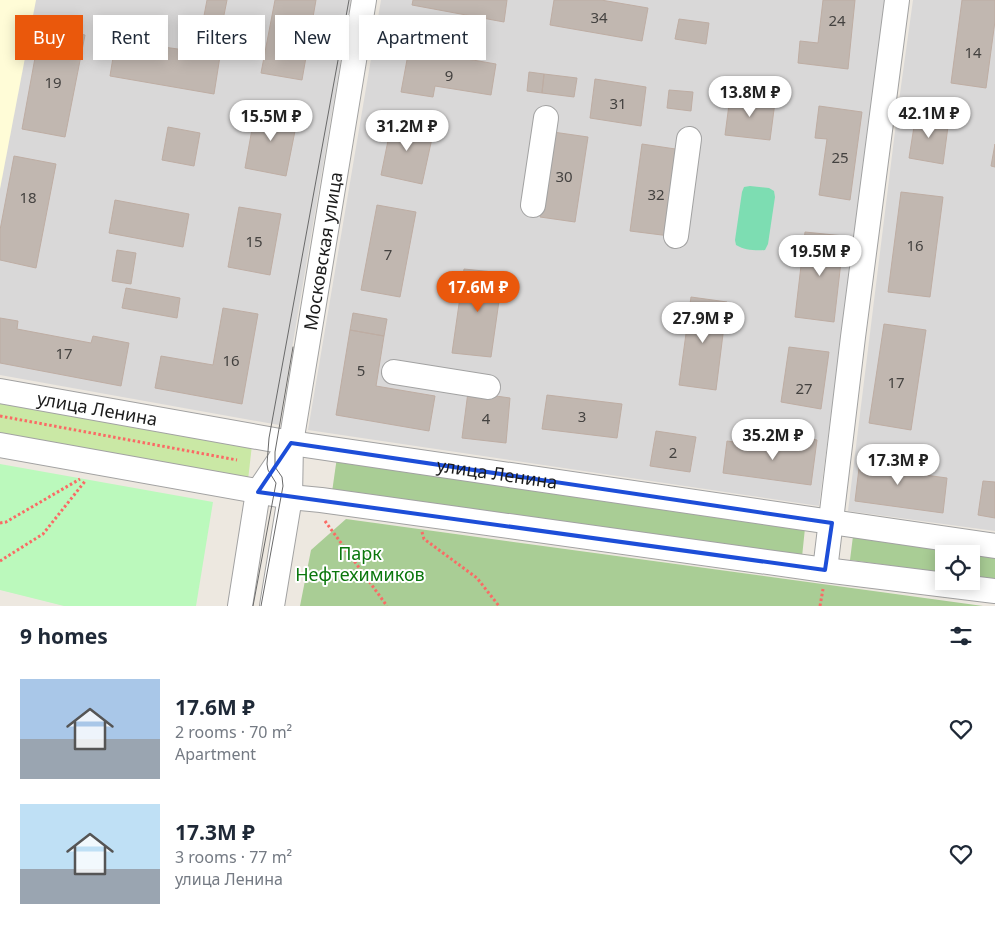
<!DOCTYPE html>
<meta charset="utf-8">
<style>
body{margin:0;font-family:"Noto Sans",sans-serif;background:#f2f2f3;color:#1f2937;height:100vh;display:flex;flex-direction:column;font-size:19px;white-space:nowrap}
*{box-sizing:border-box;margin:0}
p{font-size:16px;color:#747a83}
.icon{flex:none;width:28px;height:28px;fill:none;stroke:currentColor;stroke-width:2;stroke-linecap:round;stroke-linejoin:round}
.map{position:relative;height:606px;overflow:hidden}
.sheet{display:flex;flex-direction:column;background:#fff;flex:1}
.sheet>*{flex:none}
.guide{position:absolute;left:15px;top:15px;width:500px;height:45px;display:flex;gap:10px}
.tools{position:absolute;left:935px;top:545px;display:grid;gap:10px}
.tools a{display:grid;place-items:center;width:45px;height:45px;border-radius:0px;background:#fff;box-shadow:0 2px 12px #0003;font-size:25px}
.price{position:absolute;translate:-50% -42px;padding:0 11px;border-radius:18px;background:#fff;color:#222;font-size:16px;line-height:32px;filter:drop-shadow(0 1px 2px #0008)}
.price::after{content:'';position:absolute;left:50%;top:30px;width:15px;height:11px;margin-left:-8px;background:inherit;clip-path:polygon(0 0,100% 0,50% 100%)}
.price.on{background:#ea580c;color:#fff}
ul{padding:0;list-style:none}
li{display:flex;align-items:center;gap:15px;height:125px;padding:0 20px}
li span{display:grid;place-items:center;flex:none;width:140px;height:100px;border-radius:0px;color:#555}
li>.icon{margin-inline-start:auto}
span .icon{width:60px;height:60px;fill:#fffc;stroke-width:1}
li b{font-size:21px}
h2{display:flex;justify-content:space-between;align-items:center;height:60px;padding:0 20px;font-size:21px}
.pill{padding:0 18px;border-radius:0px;background:#fff;box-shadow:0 2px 12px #0003;font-size:18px;line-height:45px}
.pill.on{background:#ea580c;color:#fff}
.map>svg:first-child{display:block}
.residential{fill:#d9d8d8}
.education{fill:#fffcd7}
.grass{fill:#cae8a5}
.forest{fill:#a9cd95}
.park{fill:#bbf9bc}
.pitch{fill:#7dddb2}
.building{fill:#c1b7b0;stroke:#beada3}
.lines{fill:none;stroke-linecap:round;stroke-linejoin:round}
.minor-casing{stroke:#a2a2a2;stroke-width:26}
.path{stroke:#fa6a65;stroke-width:3;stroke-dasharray:2.5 2.5;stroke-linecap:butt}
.minor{stroke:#fff;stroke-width:24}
.tram{stroke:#696969;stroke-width:1}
.marked{fill:none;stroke:#1d4ed8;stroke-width:4;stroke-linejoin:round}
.labels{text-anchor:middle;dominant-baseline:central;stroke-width:4;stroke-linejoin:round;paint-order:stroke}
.number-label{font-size:15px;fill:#444240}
.street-label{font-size:18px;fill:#1b1b1b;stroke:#fff}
.park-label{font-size:18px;fill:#0b770d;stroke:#fff}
</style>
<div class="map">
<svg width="995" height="606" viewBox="0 0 995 606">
<rect width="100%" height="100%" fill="#ede8e0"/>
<path class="residential" d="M 0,0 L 351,0 L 279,425 L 0,375 Z
M 381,0 L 885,0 L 819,506 L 308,430 Z
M 913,0 L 995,0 L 995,531 L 848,511 L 897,115 Z"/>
<path class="education" d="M 0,0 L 36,0 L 0,189 Z"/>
<path class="grass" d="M 0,399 L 252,445 L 248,480 L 0,436 Z"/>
<path class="forest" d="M 337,457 L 805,528 L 802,557 L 332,492 Z
M 346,519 L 983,606 L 300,606 L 311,550 Z
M 853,536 L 995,555 L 995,580 L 971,577 L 971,554 L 944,554 L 944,573 L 850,560 Z"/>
<path class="park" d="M 0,464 L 213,502 L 196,606 L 64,606 L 0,590 Z"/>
<path class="pitch" d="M 750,186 L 769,188 L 774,191 L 775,197 L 768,244 L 765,250 C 756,251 744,250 736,245 L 735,240 L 742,192 L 744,187 Z"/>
<path class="building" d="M 207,0 L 227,0 L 222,25 L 203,21 Z
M 275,0 L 316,0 L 302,80 L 261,73 Z
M 413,0 L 507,0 L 504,22 L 412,5 Z
M 554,0 L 601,0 L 648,8 L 642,41 L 550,25 Z
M 823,0 L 855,0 L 848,69 L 798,63 L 800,41 L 818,43 Z
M 962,0 L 995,0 L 995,21 L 986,88 L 951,83 Z
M 679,19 L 709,23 L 706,44 L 675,39 Z
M 41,25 L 85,35 L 65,137 L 22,129 Z
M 117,33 L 151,39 L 149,45 L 185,50 L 186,44 L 221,50 L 214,94 L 110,76 Z
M 409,49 L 496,64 L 491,95 L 435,86 L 433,97 L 401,92 Z
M 529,72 L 544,74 L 542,93 L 527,91 Z
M 544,74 L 577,78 L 574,97 L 542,93 Z
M 595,79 L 646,87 L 641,126 L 590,118 Z
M 669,90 L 693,92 L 691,111 L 667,108 Z
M 730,97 L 775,102 L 770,140 L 725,135 Z
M 819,106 L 862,112 L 850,200 L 819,195 L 827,139 L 815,138 Z
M 256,107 L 298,116 L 286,176 L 245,168 Z
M 916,114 L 949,119 L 943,164 L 909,158 Z
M 392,121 L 434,129 L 422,184 L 381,175 Z
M 168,127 L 200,133 L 194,166 L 162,160 Z
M 553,132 L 588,137 L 575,222 L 540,217 Z
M 642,144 L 682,150 L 670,236 L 630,231 Z
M 995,144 L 995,167 L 991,166 Z
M 14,156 L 56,164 L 36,268 L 0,260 L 0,230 Z
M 901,192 L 943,197 L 930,297 L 888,292 Z
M 115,200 L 189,214 L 183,247 L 109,233 Z
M 377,205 L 416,212 L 400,297 L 361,290 Z
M 239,207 L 281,214 L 270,275 L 228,267 Z
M 805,232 L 844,236 L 834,322 L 795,317 Z
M 117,250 L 136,253 L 131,284 L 112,281 Z
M 464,269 L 503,273 L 491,357 L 452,353 Z
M 126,288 L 180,298 L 177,318 L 122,308 Z
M 691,297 L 727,302 L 716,390 L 679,385 Z
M 223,308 L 258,314 L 242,404 L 155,388 L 161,356 L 213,365 Z
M 353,313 L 387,319 L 384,336 L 350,330 Z
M 0,318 L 18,321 L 17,329 L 91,343 L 93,336 L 129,343 L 121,386 L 0,363 Z
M 884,324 L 926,330 L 911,430 L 869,423 Z
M 350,330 L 384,336 L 376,386 L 435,396 L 429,431 L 336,415 Z
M 789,347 L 829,352 L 821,409 L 781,402 Z
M 468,392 L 510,398 L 506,443 L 462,438 Z
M 547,395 L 622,404 L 617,438 L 542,429 Z
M 656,431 L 696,437 L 690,472 L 650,466 Z
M 786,435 L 817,440 L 811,485 L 723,473 L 727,441 L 784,449 Z
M 861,452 L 896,457 L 895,471 L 947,478 L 943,513 L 855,501 Z
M 983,481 L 995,482 L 995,518 L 978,515 Z"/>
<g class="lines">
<defs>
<g id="minor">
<path d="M 533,205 L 546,118"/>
<path d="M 676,236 L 689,139"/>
<path d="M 394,372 L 488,387"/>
<path id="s1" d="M 0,391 L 291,443 L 995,546"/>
<path d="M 0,445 L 290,497 L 321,500 L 825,570 L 995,591"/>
<path d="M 825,570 L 853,337 L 897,0"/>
<path d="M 240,606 L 258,492 L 291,443"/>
<path id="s2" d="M 272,606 L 290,497 L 291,443 L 364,0"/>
</g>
</defs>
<use href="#minor" class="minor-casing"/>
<path class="path" d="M 0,416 L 237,460
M 325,521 L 387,606
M 0,523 L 6,522 L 80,479
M 422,532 L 424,539 L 477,578 L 499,606
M 0,561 L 43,534 L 86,480
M 820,606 L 823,589"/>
<use href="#minor" class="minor"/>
<path class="tram" d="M 253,606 L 276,483 L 268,470 L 267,464 L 269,438 L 349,0
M 261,606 L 283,486 L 282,477 L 275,467 L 275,452 L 293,347"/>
</g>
<path class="marked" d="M 291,443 L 832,523 L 825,570 L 258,492 Z"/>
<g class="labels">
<g class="number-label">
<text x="599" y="17">34</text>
<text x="837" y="20">24</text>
<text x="973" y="52">14</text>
<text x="449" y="75">9</text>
<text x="53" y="82">19</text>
<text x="618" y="103">31</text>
<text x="840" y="157">25</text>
<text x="564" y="176">30</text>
<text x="656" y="194">32</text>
<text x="28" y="197">18</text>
<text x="254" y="241">15</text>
<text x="915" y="245">16</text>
<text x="388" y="254">7</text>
<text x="64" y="353">17</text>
<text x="231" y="360">16</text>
<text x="361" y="370">5</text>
<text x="896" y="382">17</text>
<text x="804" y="388">27</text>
<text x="582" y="416">3</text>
<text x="486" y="418">4</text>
<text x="673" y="452">2</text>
</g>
<g class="street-label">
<text stroke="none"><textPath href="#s2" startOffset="359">Московская улица</textPath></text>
<text stroke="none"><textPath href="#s1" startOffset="99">улица Ленина</textPath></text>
<text stroke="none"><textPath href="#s1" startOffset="504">улица Ленина</textPath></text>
</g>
<g class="park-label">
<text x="360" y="553">Парк<tspan x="360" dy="21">Нефтехимиков</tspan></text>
</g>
</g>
</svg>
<div class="tools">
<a><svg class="icon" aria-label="locate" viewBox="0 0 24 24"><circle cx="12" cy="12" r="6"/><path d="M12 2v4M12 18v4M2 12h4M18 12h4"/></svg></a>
</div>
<b class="price" style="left:750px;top:118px">13.8M ₽</b>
<b class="price" style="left:929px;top:139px">42.1M ₽</b>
<b class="price" style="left:271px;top:142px">15.5M ₽</b>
<b class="price" style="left:407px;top:152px">31.2M ₽</b>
<b class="price" style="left:820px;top:277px">19.5M ₽</b>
<b class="price on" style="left:478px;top:313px">17.6M ₽</b>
<b class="price" style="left:703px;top:344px">27.9M ₽</b>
<b class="price" style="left:773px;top:461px">35.2M ₽</b>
<b class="price" style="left:898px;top:486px">17.3M ₽</b>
<div class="guide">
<a class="pill on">Buy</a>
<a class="pill">Rent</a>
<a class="pill">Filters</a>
<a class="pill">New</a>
<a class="pill">Apartment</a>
</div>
</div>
<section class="sheet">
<h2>9 homes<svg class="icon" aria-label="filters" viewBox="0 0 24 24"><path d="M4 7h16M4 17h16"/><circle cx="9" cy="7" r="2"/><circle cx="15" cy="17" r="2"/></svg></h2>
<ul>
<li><span style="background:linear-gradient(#a9c7e8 60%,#9aa5b1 0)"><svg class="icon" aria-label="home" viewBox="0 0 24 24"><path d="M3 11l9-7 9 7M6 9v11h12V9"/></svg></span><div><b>17.6M ₽</b><p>2 rooms · 70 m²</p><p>Apartment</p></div><svg class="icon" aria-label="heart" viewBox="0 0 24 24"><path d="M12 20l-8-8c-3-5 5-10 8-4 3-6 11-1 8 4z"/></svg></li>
<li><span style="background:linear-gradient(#bfe0f5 65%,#9aa5b1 0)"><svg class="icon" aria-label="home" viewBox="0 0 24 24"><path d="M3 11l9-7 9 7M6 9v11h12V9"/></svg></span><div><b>17.3M ₽</b><p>3 rooms · 77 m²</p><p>улица Ленина</p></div><svg class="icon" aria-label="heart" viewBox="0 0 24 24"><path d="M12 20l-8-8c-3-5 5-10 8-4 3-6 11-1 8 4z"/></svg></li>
</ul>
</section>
